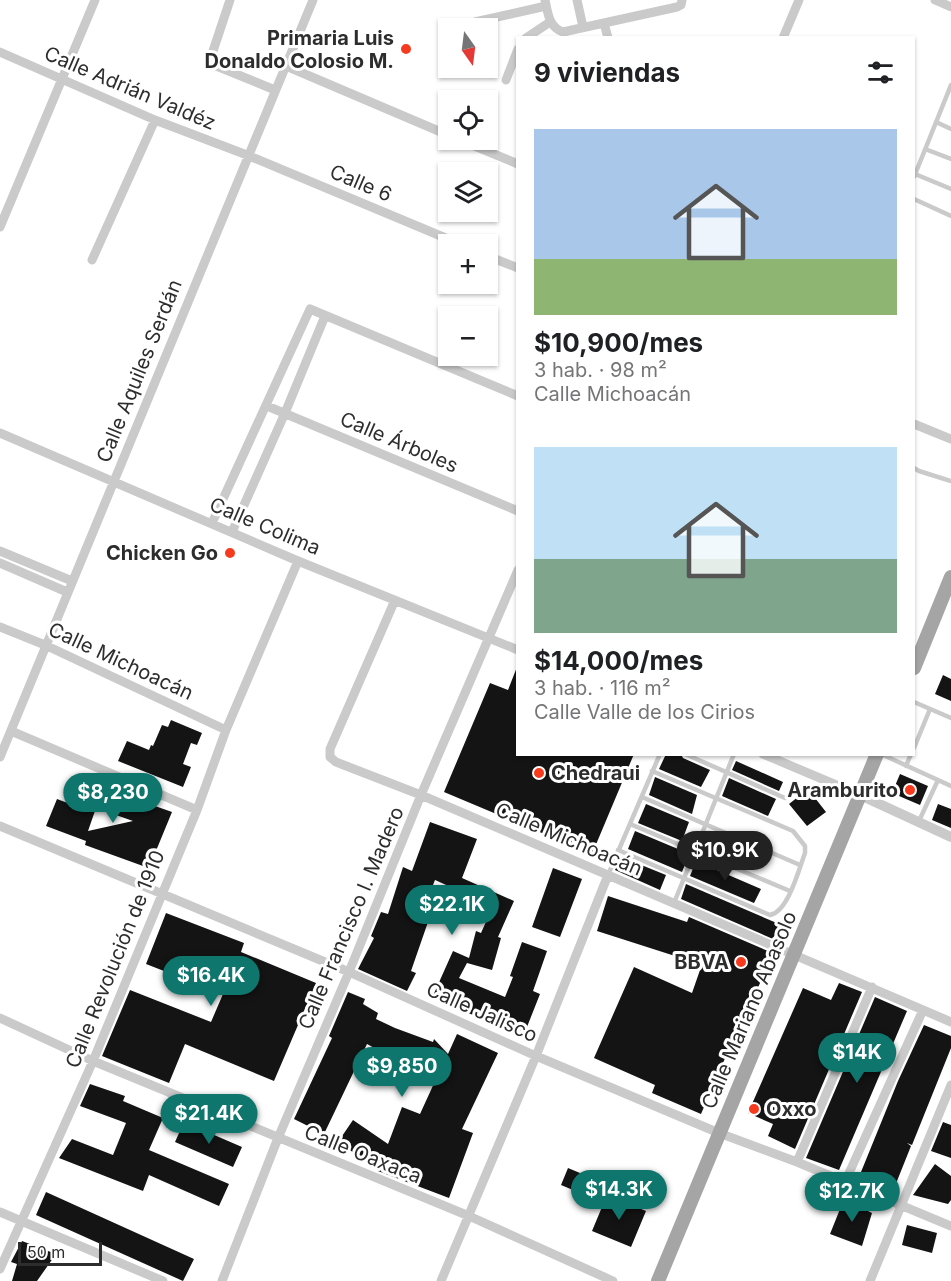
<!DOCTYPE html>
<html lang="es">
<meta charset="utf-8">
<style>
body{margin:0;font-family:Inter,sans-serif;background:#f6f6f6;color:#202124;height:100vh;display:flex;flex-direction:column;font-size:22px;white-space:nowrap}
*{box-sizing:border-box;margin:0}
p{font-size:20px;color:#757577}
.icon{flex:none;width:33px;height:33px;fill:none;stroke:currentColor;stroke-width:2;stroke-linecap:round;stroke-linejoin:round}
.map{position:relative;flex:1;overflow:hidden}
.side{position:absolute;left:516px;top:36px;width:399px;height:720px;display:flex;flex-direction:column;background:#fff;border-radius:0px;box-shadow:0 2px 4px #0004}
.side>*{flex:none}
.needle{width:39px;rotate:166deg}
.fabs{position:absolute;left:438px;top:18px;display:grid;gap:12px}
.fabs a{display:grid;place-items:center;width:60px;height:60px;border-radius:0px;background:#fff;box-shadow:0 2px 4px #0004;font-size:30px}
.scale{position:absolute;left:18px;bottom:15px;width:84px;box-sizing:border-box;padding-left:6px;border:3px solid #2d2d2d;border-top:0;font-size:16px;line-height:21px;white-space:nowrap;color:#2d2d2d;-webkit-text-stroke:4px #fff;paint-order:stroke}
.price{position:absolute;translate:-50% -51px;padding:0 14px;border-radius:21px;background:#0f766e;color:#fff;font-size:20px;line-height:39px;filter:drop-shadow(0 2px 3px #0008)}
.price::after{content:'';position:absolute;left:50%;top:36px;width:18px;height:14px;margin-left:-9px;background:inherit;clip-path:polygon(0 0,100% 0,50% 100%)}
.price.on{background:#222;color:#fff}
ul{padding:0;list-style:none}
li{display:grid;align-content:center;gap:12px;height:318px;padding:0 18px}
li span{display:grid;place-items:center;height:186px;border-radius:0px;color:#555}
li>.icon{margin-inline-start:auto}
span .icon{width:108px;height:108px;fill:#fffc;stroke-width:1}
li b{font-size:26px}
h2{display:flex;justify-content:space-between;align-items:center;height:72px;padding:0 18px;font-size:26px}
.map>svg:first-child{display:block}
.building{fill:#141414;fill-rule:evenodd}
.lines{fill:none;stroke-linecap:round;stroke-linejoin:round}
.service{stroke:#cacaca;stroke-width:4.5}
.minor{stroke:#cacaca;stroke-width:9}
.tertiary{stroke:#cacaca;stroke-width:10}
.primary{stroke:#a5a5a5;stroke-width:14}
.poi-dot{fill:#f63a1d;stroke:#fff;stroke-width:2}
.labels{text-anchor:middle;dominant-baseline:central;stroke-width:6;stroke-linejoin:round;paint-order:stroke}
.poi-label{font-size:20px;font-weight:bold;fill:#2d2d2d;stroke:#fff;text-anchor:end}
.street-label{font-size:20px;fill:#2d2d2d;stroke:#fff}
</style>
<div class="map">
<svg width="951" height="1281" viewBox="0 0 951 1281">
<rect width="100%" height="100%" fill="#fff"/>
<path class="building" d="M 517,667 L 518,754 L 634,754 L 592,854 L 444,792 L 490,683 L 508,690 Z
M 943,675 L 951,679 L 951,701 L 935,694 Z
M 171,720 L 202,733 L 197,745 L 191,743 L 183,764 L 191,767 L 183,787 L 118,761 L 127,741 L 149,750 L 151,745 L 153,746 L 162,725 L 168,727 Z
M 666,754 L 681,754 L 683,758 L 710,770 L 701,787 L 659,769 Z
M 736,761 L 783,782 L 779,791 L 732,770 Z
M 900,774 L 928,786 L 920,805 L 892,793 Z
M 655,777 L 697,795 L 692,814 L 649,795 Z
M 729,778 L 776,799 L 768,816 L 722,796 Z
M 98,786 L 172,812 L 151,863 L 145,861 L 143,866 L 85,845 L 86,841 L 46,826 L 57,799 L 81,808 L 89,789 L 96,791 ZM 96,808 L 133,821 L 88,831 Z
M 808,789 L 826,812 L 807,826 L 789,804 Z
M 646,804 L 689,822 L 682,841 L 638,823 Z
M 938,804 L 951,809 L 951,828 L 932,820 Z
M 430,822 L 477,839 L 462,878 L 514,901 L 498,937 L 501,938 L 492,970 L 467,963 L 459,978 L 505,997 L 513,977 L 510,976 L 522,942 L 547,951 L 533,991 L 540,994 L 525,1032 L 491,1019 L 490,1022 L 432,998 L 453,951 L 469,958 L 476,931 L 481,933 L 493,906 L 435,880 L 427,900 L 436,902 L 431,923 L 428,922 L 411,971 L 416,973 L 407,991 L 358,969 L 374,938 L 371,936 L 381,912 L 388,914 L 403,867 L 412,871 Z
M 635,831 L 678,849 L 677,853 L 688,857 L 682,872 L 628,849 Z
M 624,858 L 666,875 L 660,890 L 615,870 L 620,859 L 623,861 Z
M 696,861 L 761,889 L 754,903 L 690,876 Z
M 553,868 L 582,879 L 560,937 L 532,927 Z
M 686,884 L 779,924 L 773,939 L 681,899 Z
M 608,896 L 687,922 L 689,917 L 768,951 L 767,953 L 772,955 L 757,990 L 752,988 L 731,1049 L 729,1049 L 701,1114 L 652,1093 L 655,1085 L 594,1058 L 634,967 L 692,993 L 700,970 L 675,956 L 597,931 Z
M 166,913 L 244,943 L 241,952 L 316,983 L 274,1081 L 185,1044 L 169,1083 L 102,1056 L 130,990 L 211,1022 L 223,994 L 146,964 Z
M 839,983 L 862,992 L 795,1149 L 768,1136 L 773,1124 L 748,1113 L 803,988 L 831,1000 Z
M 348,992 L 365,999 L 363,1004 L 378,1013 L 376,1019 L 395,1028 L 433,1042 L 434,1039 L 448,1054 L 457,1034 L 498,1053 L 462,1129 L 473,1133 L 449,1198 L 378,1171 L 379,1170 L 338,1142 L 353,1120 L 388,1144 L 402,1107 L 420,1114 L 436,1079 L 420,1072 L 425,1061 L 385,1061 L 387,1055 L 367,1044 L 324,1134 L 294,1119 L 332,1038 L 329,1036 Z
M 875,997 L 907,1011 L 839,1170 L 806,1158 Z
M 924,1025 L 951,1036 L 951,1048 L 912,1145 L 907,1143 L 911,1146 L 895,1186 L 861,1172 L 898,1081 Z
M 90,1084 L 125,1096 L 123,1101 L 163,1118 L 149,1150 L 229,1184 L 219,1206 L 149,1175 L 143,1191 L 59,1158 L 72,1139 L 113,1155 L 126,1123 L 80,1106 Z
M 184,1122 L 242,1147 L 233,1167 L 175,1142 Z
M 943,1122 L 951,1125 L 951,1158 L 931,1151 Z
M 935,1164 L 951,1176 L 951,1200 L 948,1204 L 913,1195 Z
M 568,1168 L 604,1183 L 597,1200 L 561,1185 Z
M 46,1192 L 194,1259 L 183,1281 L 36,1215 Z
M 607,1195 L 646,1211 L 631,1247 L 592,1231 Z
M 844,1199 L 872,1213 L 862,1246 L 830,1234 Z
M 907,1225 L 937,1233 L 932,1253 L 902,1245 Z
M 22,1241 L 56,1254 L 37,1281 L 12,1281 L 17,1264 L 11,1262 Z"/>
<g class="lines">
<path class="service" d="M 936,122 L 951,129
M 925,149 L 951,159
M 915,174 L 951,189
M 914,177 L 951,85
M 914,199 L 951,216
M 914,468 L 919,471 L 951,481
M 914,702 L 951,718
M 914,748 L 930,709
M 685,754 L 785,798
M 881,754 L 951,786
M 906,766 L 911,754
M 642,797 L 800,865
M 919,821 L 938,780
M 630,824 L 790,891
M 618,850 L 770,915 C 788,912 799,869 805,853 L 805,846 L 793,831 L 652,771
M 608,875 L 660,754
M 674,903 L 734,754"/>
<path class="minor" d="M 230,0 L 209,63 L 275,90
M 545,0 C 548,14 549,27 563,32 L 677,7 L 681,5 L 682,0
M 577,0 L 583,27
M 935,0 L 951,7
M 475,22 L 546,6
M 604,23 L 608,38
M 526,38 L 550,22
M 783,38 L 799,0
M 0,52 L 155,120 L 247,155 L 460,244
M 286,66 L 448,135
M 506,80 L 518,49
M 460,140 L 518,164
M 0,227 L 95,0
M 488,256 L 518,268
M 92,260 L 155,120
M 267,406 L 518,511
M 914,424 L 951,439
M 0,433 L 298,561 L 518,650
M 212,523 L 310,309 L 518,396
M 232,532 L 285,413 L 325,316
M 0,551 L 72,581
M 0,563 L 67,592
M 395,600 L 330,749 L 330,757 L 336,762 L 421,795 L 951,1022
M 0,627 L 45,645 L 226,730
M 11,731 L 197,810
M 763,754 L 860,795
M 0,757 L 313,0
M 0,826 L 349,972 L 536,1056 L 719,1133 L 797,1162 L 951,1226
M 0,1018 L 93,1061 L 469,1216 L 613,1281
M 797,1162 L 872,987
M 845,1182 L 923,1010
M 0,1212 L 163,1281
M 0,1269 L 93,1061 L 197,810 L 226,730 L 298,561
M 222,1281 L 278,1138 L 349,972 L 421,795 L 518,570
M 441,1281 L 536,1056 L 608,875
M 870,1281 L 951,1085"/>
<path class="tertiary" d="M 860,795 L 951,837"/>
<path class="primary" d="M 914,668 L 951,577
M 658,1281 L 877,754"/>
</g>
<g class="poi-dot">
<circle cx="406" cy="49" r="6"/>
<circle cx="230" cy="553" r="6"/>
<circle cx="539" cy="773" r="6"/>
<circle cx="910" cy="790" r="6"/>
<circle cx="741" cy="962" r="6"/>
<circle cx="754" cy="1109" r="6"/>
</g>
<g class="labels">
<g class="poi-label">
<text x="394" y="38">Primaria Luis<tspan x="394" dy="23">Donaldo Colosio M.</tspan></text>
<text x="218" y="553">Chicken Go</text>
<text x="551" y="773" text-anchor="start">Chedraui</text>
<text x="898" y="790">Aramburito</text>
<text x="729" y="962">BBVA</text>
<text x="766" y="1109" text-anchor="start">Oxxo</text>
</g>
<g class="street-label">
<text transform="translate(130 88) rotate(23)">Calle Adrián Valdéz</text>
<text transform="translate(361 183) rotate(23)">Calle 6</text>
<text transform="translate(139 371) rotate(-68)">Calle Aquiles Serdán</text>
<text transform="translate(399 442) rotate(23)">Calle Árboles</text>
<text transform="translate(265 526) rotate(23)">Calle Colima</text>
<text transform="translate(121 661) rotate(25)">Calle Michoacán</text>
<text transform="translate(569 839) rotate(23)">Calle Michoacán</text>
<text transform="translate(351 918) rotate(-67)">Calle Francisco I. Madero</text>
<text transform="translate(115 959) rotate(-68)">Calle Revolución de 1910</text>
<text transform="translate(749 1010) rotate(-67)">Calle Mariano Abasolo</text>
<text transform="translate(482 1012) rotate(24)">Calle Jalisco</text>
<text transform="translate(363 1154) rotate(22)">Calle Oaxaca</text>
</g>
</g>
</svg>
<div class="fabs">
<a><svg class="needle" viewBox="-14 -14 28 28"><path d="M0-13l5 13h-10z" fill="#e53935"/><path d="M0 13l5-13h-10z" fill="#757577"/></svg></a>
<a><svg class="icon" aria-label="locate" viewBox="0 0 24 24"><circle cx="12" cy="12" r="6"/><path d="M12 2v4M12 18v4M2 12h4M18 12h4"/></svg></a>
<a><svg class="icon" aria-label="layers" viewBox="0 0 24 24"><path d="M12 4l9 5-9 5-9-5zM3 14l9 5 9-5"/></svg></a>
<a>+</a>
<a>−</a>
</div>
<div class="scale">50 m</div>
<b class="price" style="left:113px;top:824px">$8,230</b>
<b class="price on" style="left:725px;top:882px">$10.9K</b>
<b class="price" style="left:452px;top:936px">$22.1K</b>
<b class="price" style="left:211px;top:1007px">$16.4K</b>
<b class="price" style="left:857px;top:1084px">$14K</b>
<b class="price" style="left:402px;top:1098px">$9,850</b>
<b class="price" style="left:209px;top:1145px">$21.4K</b>
<b class="price" style="left:619px;top:1221px">$14.3K</b>
<b class="price" style="left:852px;top:1223px">$12.7K</b>
<section class="side">
<h2>9 viviendas<svg class="icon" aria-label="filters" viewBox="0 0 24 24"><path d="M4 7h16M4 17h16"/><circle cx="9" cy="7" r="2"/><circle cx="15" cy="17" r="2"/></svg></h2>
<ul>
<li><span style="background:linear-gradient(#a9c7e8 70%,#8fb573 0)"><svg class="icon" aria-label="home" viewBox="0 0 24 24"><path d="M3 11l9-7 9 7M6 9v11h12V9"/></svg></span><div><b>$10,900/mes</b><p>3 hab. · 98 m²</p><p>Calle Michoacán</p></div></li>
<li><span style="background:linear-gradient(#bfe0f5 60%,#7fa58c 0)"><svg class="icon" aria-label="home" viewBox="0 0 24 24"><path d="M3 11l9-7 9 7M6 9v11h12V9"/></svg></span><div><b>$14,000/mes</b><p>3 hab. · 116 m²</p><p>Calle Valle de los Cirios</p></div></li>
</ul>
</section>
</div>
